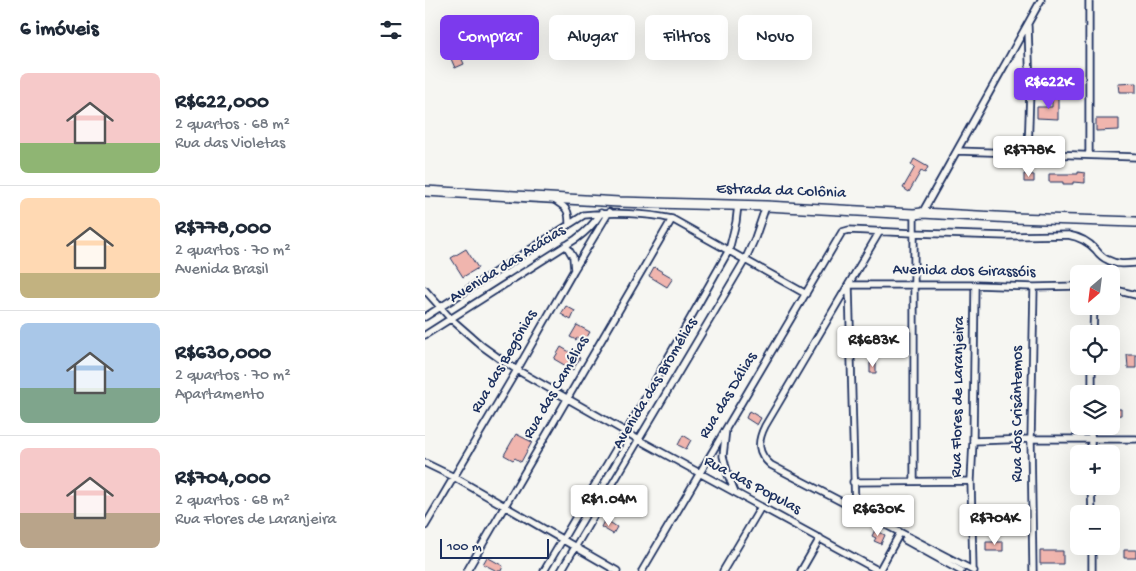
<!DOCTYPE html>
<html lang="pt">
<meta charset="utf-8">
<style>
body{margin:0;font-family:"Gochi Hand",sans-serif;background:#f2f2f3;color:#1f2937;height:100vh;display:flex;flex-direction:column;font-size:19px;white-space:nowrap}
*{box-sizing:border-box;margin:0}
p{font-size:16px;color:#747a83}
.icon{flex:none;width:28px;height:28px;fill:none;stroke:currentColor;stroke-width:2;stroke-linecap:round;stroke-linejoin:round}
.map{position:relative;flex:1;overflow:hidden}
.panel{display:flex;flex-direction:column;background:#fff;width:425px}
.panel>*{flex:none}
.guide{position:absolute;left:15px;top:15px;width:475px;height:45px;display:flex;gap:10px}
.needle{width:32px;rotate:208deg}
.tools{position:absolute;left:645px;top:265px;display:grid;gap:10px}
.tools a{display:grid;place-items:center;width:50px;height:50px;border-radius:8px;background:#fff;box-shadow:0 5px 20px #0002;font-size:25px}
.scale{position:absolute;left:15px;bottom:12px;width:109px;box-sizing:border-box;padding-left:5px;border:2px solid #1b2f5e;border-top:0;font-size:14px;line-height:18px;white-space:nowrap;color:#1b2f5e;-webkit-text-stroke:4px #f6f6f2;paint-order:stroke}
.price{position:absolute;translate:-50% -42px;padding:0 11px;border-radius:5px;background:#fff;color:#222;font-size:16px;line-height:32px;filter:drop-shadow(0 1px 2px #0008)}
.price::after{content:'';position:absolute;left:50%;top:30px;width:15px;height:11px;margin-left:-8px;background:inherit;clip-path:polygon(0 0,100% 0,50% 100%)}
.price.current{background:#7c3aed;color:#fff}
ul{padding:0;list-style:none}
li{display:flex;align-items:center;gap:15px;height:125px;padding:0 20px}
li+li{border-top:1px solid #e0e1e3}
li span{display:grid;place-items:center;flex:none;width:140px;height:100px;border-radius:8px;color:#555}
li>.icon{margin-inline-start:auto}
span .icon{width:60px;height:60px;fill:#fffc;stroke-width:1}
li b{font-size:21px}
h2{display:flex;justify-content:space-between;align-items:center;height:60px;padding:0 20px;font-size:21px}
.chip{padding:0 18px;border-radius:8px;background:#fff;box-shadow:0 5px 20px #0002;font-size:18px;line-height:45px}
.chip.current{background:#7c3aed;color:#fff}
main{display:flex;flex:1;min-height:0}
.map>svg:first-child{display:block}
.building{fill:#f0b5ae;stroke:#1b2f5e}
.lines{fill:none;stroke-linecap:round;stroke-linejoin:round}
.street-casing{stroke:#1b2f5e;stroke-width:9}
.secondary-casing{stroke:#1b2f5e;stroke-width:12}
.street{stroke:#f6f6f2;stroke-width:5.5}
.secondary{stroke:#f6f6f2;stroke-width:9}
.labels{text-anchor:middle;dominant-baseline:central;stroke-width:4;stroke-linejoin:round;paint-order:stroke}
.street-label{font-size:16px;fill:#1b2f5e;stroke:#f6f6f2}
</style>
<main>
<section class="panel">
<h2>6 imóveis<svg class="icon" aria-label="filters" viewBox="0 0 24 24"><path d="M4 7h16M4 17h16"/><circle cx="9" cy="7" r="2"/><circle cx="15" cy="17" r="2"/></svg></h2>
<ul>
<li><span style="background:linear-gradient(#f6c9c9 70%,#8fb573 0)"><svg class="icon" aria-label="home" viewBox="0 0 24 24"><path d="M3 11l9-7 9 7M6 9v11h12V9"/></svg></span><div><b>R$622,000</b><p>2 quartos · 68 m²</p><p>Rua das Violetas</p></div></li>
<li><span style="background:linear-gradient(#ffd9b3 75%,#c2b280 0)"><svg class="icon" aria-label="home" viewBox="0 0 24 24"><path d="M3 11l9-7 9 7M6 9v11h12V9"/></svg></span><div><b>R$778,000</b><p>2 quartos · 70 m²</p><p>Avenida Brasil</p></div></li>
<li><span style="background:linear-gradient(#a9c7e8 65%,#7fa58c 0)"><svg class="icon" aria-label="home" viewBox="0 0 24 24"><path d="M3 11l9-7 9 7M6 9v11h12V9"/></svg></span><div><b>R$630,000</b><p>2 quartos · 70 m²</p><p>Apartamento</p></div></li>
<li><span style="background:linear-gradient(#f6c9c9 65%,#b9a48a 0)"><svg class="icon" aria-label="home" viewBox="0 0 24 24"><path d="M3 11l9-7 9 7M6 9v11h12V9"/></svg></span><div><b>R$704,000</b><p>2 quartos · 68 m²</p><p>Rua Flores de Laranjeira</p></div></li>
</ul>
</section>
<div class="map">
<svg width="711" height="571" viewBox="0 0 711 571">
<rect width="100%" height="100%" fill="#f6f6f2"/>
<filter id="ink" filterUnits="userSpaceOnUse"><feTurbulence type="fractalNoise" baseFrequency=".02" numOctaves="2"/><feDisplacementMap in="SourceGraphic" scale="10" xChannelSelector="R" yChannelSelector="G"/><feConvolveMatrix kernelMatrix="1 2 1 2 8 2 1 2 1" color-interpolation-filters="sRGB"/></filter>
<g filter="url(#ink)">
<path class="building" d="M 32,48 L 39,64 L 30,68 L 23,52 Z
M 711,83 L 711,92 L 694,92 L 693,84 Z
M 627,95 L 633,95 L 633,119 L 612,118 L 612,107 L 627,107 Z
M 671,119 L 694,119 L 694,130 L 671,131 Z
M 489,159 L 503,167 L 500,173 L 496,171 L 484,192 L 478,188 L 490,167 L 486,165 Z
M 653,172 L 660,173 L 660,183 L 648,182 L 648,184 L 638,184 L 638,182 L 624,182 L 624,174 L 653,174 Z
M 599,174 L 609,175 L 609,182 L 599,182 Z
M 41,249 L 53,268 L 38,277 L 26,258 Z
M 229,267 L 248,278 L 242,287 L 224,276 Z
M 141,306 L 150,311 L 146,320 L 136,314 Z
M 152,325 L 165,332 L 159,342 L 152,338 L 151,340 L 145,337 Z
M 136,347 L 155,358 L 148,370 L 129,359 Z
M 702,355 L 711,355 L 711,368 L 703,368 Z
M 445,363 L 451,363 L 451,373 L 445,373 Z
M 689,409 L 696,409 L 696,415 L 689,416 Z
M 324,411 L 336,418 L 332,425 L 321,418 Z
M 91,434 L 107,442 L 96,462 L 90,458 L 88,460 L 79,455 Z
M 258,435 L 266,440 L 261,449 L 253,445 Z
M 180,519 L 192,527 L 188,534 L 176,527 Z
M 450,530 L 460,535 L 456,544 L 449,541 L 451,538 L 447,536 Z
M 561,542 L 578,542 L 578,551 L 561,551 Z
M 699,550 L 711,550 L 711,558 L 699,558 Z
M 615,551 L 638,551 L 638,564 L 615,564 Z
M 62,557 L 78,566 L 76,571 L 72,571 L 58,564 Z"/>
<g class="lines">
<defs>
<path id="street" d="M 664,0 L 664,155
M 603,26 L 605,90 L 603,153
M 532,151 L 711,157
M 128,199 C 141,208 144,208 144,224
M 497,213 L 616,0
M 489,214 L 489,481
M 455,231 L 340,426 C 332,442 332,453 346,465 L 549,571
M 141,245 L 148,257 L 149,270
M 686,289 L 711,295
M 0,290 L 25,318 L 57,346 L 75,359 L 92,370 L 201,432 L 214,440 L 454,571 L 475,533
M 0,317 L 159,215 C 186,212 222,213 247,219 L 381,294
M 668,334 L 669,306
M 0,335 L 151,239 C 162,231 169,224 176,213
M 667,394 L 667,366
M 301,429 L 298,456 L 303,475 L 310,492
M 548,441 L 606,439 L 711,439
M 666,454 L 666,426
M 0,463 L 29,477 L 192,571
M 428,482 L 546,481
M 666,486 L 667,514
M 430,509 L 424,285 L 550,285 L 609,287 L 654,286
M 0,526 L 92,370 L 149,270 L 184,212
M 480,540 L 536,571
M 667,546 L 667,571
M 548,570 L 546,481 L 548,441 L 550,285
M 42,571 L 247,219
M 119,571 L 201,432 L 304,250 L 311,222 L 313,205
M 136,571 L 320,260 L 330,238 L 341,206
M 217,571 L 417,232 L 424,230 L 488,233 L 581,236 L 643,235 C 655,237 663,241 671,250 C 674,254 678,258 683,260 C 692,265 701,264 711,263
M 298,571 L 336,507
M 376,571 L 395,538
M 608,571 L 606,439 L 609,287"/>
<path id="secondary" d="M 0,191 L 194,202 L 341,206 L 489,214 L 497,213 L 589,218 L 711,222"/>
</defs>
<use href="#street" class="street-casing"/>
<use href="#secondary" class="secondary-casing"/>
<use href="#street" class="street"/>
<use href="#secondary" class="secondary"/>
</g>
</g>
<g class="labels">
<g class="street-label">
<text transform="translate(356 192) rotate(2)">Estrada da Colônia</text>
<text transform="translate(83 265) rotate(-32)">Avenida das Acácias</text>
<text transform="translate(539 272) rotate(1)">Avenida dos Girassóis</text>
<text transform="translate(80 362) rotate(-60)">Rua das Begônias</text>
<text transform="translate(231 384) rotate(-59)">Avenida das Bromélias</text>
<text transform="translate(132 388) rotate(-60)">Rua das Camélias</text>
<text transform="translate(304 396) rotate(-59)">Rua das Dálias</text>
<text transform="translate(534 397) rotate(-89)">Rua Flores de Laranjeira</text>
<text transform="translate(593 414) rotate(-90)">Rua dos Crisântemos</text>
<text transform="translate(327 486) rotate(28)">Rua das Populas</text>
</g>
</g>
</svg>
<div class="tools">
<a><svg class="needle" viewBox="-14 -14 28 28"><path d="M0-13l5 13h-10z" fill="#e53935"/><path d="M0 13l5-13h-10z" fill="#747a83"/></svg></a>
<a><svg class="icon" aria-label="locate" viewBox="0 0 24 24"><circle cx="12" cy="12" r="6"/><path d="M12 2v4M12 18v4M2 12h4M18 12h4"/></svg></a>
<a><svg class="icon" aria-label="layers" viewBox="0 0 24 24"><path d="M12 4l9 5-9 5-9-5zM3 14l9 5 9-5"/></svg></a>
<a>+</a>
<a>−</a>
</div>
<div class="scale">100 m</div>
<b class="price current" style="left:624px;top:110px">R$622K</b>
<b class="price" style="left:604px;top:178px">R$778K</b>
<b class="price" style="left:448px;top:368px">R$683K</b>
<b class="price" style="left:184px;top:527px">R$1.04M</b>
<b class="price" style="left:453px;top:537px">R$630K</b>
<b class="price" style="left:570px;top:546px">R$704K</b>
<div class="guide">
<a class="chip current">Comprar</a>
<a class="chip">Alugar</a>
<a class="chip">Filtros</a>
<a class="chip">Novo</a>
</div>
</div>
</main>
